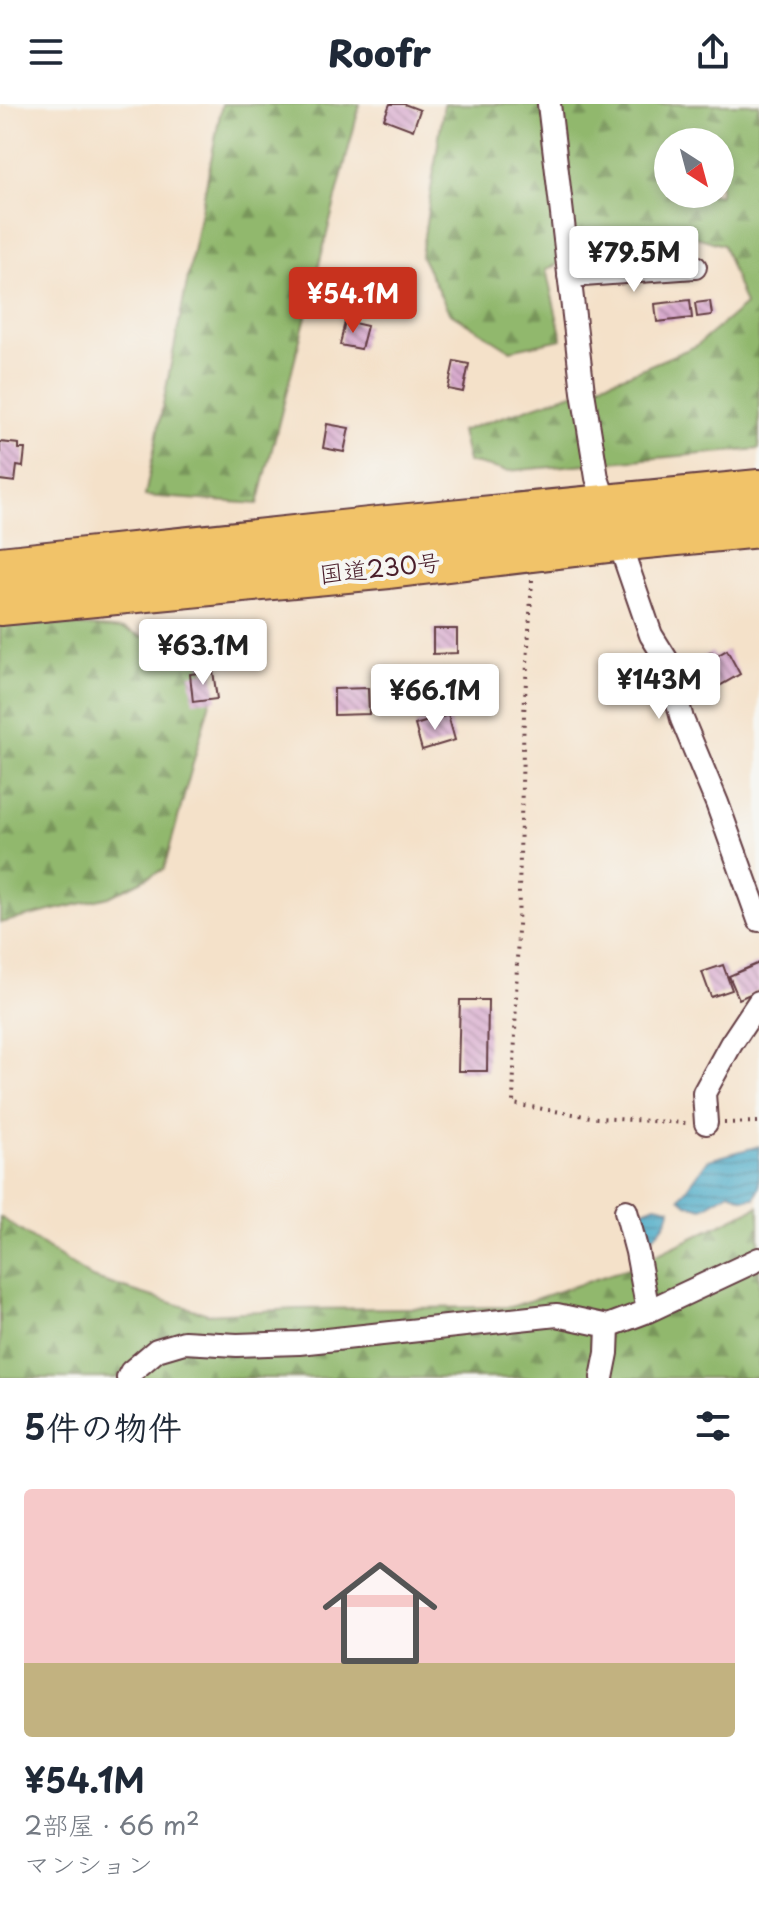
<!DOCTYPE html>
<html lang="ja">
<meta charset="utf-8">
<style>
body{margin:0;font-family:"Playpen Sans","Klee One",sans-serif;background:#f2f2f3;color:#1f2937;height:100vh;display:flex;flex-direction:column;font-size:30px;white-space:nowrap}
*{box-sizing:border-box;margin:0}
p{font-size:26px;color:#747a83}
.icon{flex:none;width:44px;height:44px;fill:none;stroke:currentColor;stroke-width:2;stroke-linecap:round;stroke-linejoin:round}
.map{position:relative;height:1274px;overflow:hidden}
.details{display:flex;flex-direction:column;background:#fff;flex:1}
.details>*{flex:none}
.needle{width:52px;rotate:144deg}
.buttons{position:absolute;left:654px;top:24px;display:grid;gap:16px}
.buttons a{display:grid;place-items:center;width:80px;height:80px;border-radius:50%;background:#fff;box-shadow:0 4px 12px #0003;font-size:40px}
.price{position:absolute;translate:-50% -68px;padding:0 18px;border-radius:8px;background:#fff;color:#222;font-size:26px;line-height:52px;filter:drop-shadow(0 2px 4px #0008)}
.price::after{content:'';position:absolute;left:50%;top:48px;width:24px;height:18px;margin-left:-12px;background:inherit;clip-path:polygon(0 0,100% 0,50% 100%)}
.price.current{background:#c8321e;color:#fff}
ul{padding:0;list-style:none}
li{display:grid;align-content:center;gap:16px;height:424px;padding:0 24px}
li span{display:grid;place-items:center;height:248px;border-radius:8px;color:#555}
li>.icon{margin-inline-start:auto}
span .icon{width:144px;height:144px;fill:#fffc;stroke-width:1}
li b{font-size:34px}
h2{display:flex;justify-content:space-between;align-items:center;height:96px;padding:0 24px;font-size:34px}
header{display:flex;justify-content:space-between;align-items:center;height:104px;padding:0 24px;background:#fff;font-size:36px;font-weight:800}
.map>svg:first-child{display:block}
.forest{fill:url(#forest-firs);stroke:#6e6c4c;stroke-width:2;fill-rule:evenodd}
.water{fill:url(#water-rules);stroke:#486378;stroke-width:2}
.building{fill:url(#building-back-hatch)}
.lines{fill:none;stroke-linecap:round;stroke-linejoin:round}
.street-casing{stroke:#643c43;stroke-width:26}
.highway-casing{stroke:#643c43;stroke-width:46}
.path{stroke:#643c43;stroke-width:4;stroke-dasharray:2 6;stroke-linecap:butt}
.street{stroke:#fff;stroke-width:22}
.highway{stroke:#f1c369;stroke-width:42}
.labels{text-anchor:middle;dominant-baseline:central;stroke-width:8;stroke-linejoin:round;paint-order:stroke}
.street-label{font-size:24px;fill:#4a1f2b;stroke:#f6f6f2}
</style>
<header><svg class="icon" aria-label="menu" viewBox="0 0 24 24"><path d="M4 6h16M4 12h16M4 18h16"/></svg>Roofr<svg class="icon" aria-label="share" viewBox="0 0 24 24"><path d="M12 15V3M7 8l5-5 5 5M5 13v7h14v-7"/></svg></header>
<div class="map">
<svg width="759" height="1274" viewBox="0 0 759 1274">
<defs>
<pattern id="forest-firs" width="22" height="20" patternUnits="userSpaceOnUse" patternTransform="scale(2)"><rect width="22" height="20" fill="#91b86d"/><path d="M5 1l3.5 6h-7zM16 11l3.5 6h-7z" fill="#78955a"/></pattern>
<pattern id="water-rules" width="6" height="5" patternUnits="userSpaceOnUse" patternTransform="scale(2)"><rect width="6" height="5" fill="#45a7c5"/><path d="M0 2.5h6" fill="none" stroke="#3c87a0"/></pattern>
<pattern id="building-back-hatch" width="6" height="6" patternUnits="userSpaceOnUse" patternTransform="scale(2)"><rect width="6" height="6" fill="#d8aacd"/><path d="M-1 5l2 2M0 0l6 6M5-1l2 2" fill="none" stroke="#b18aa7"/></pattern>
</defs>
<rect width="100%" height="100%" fill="#f6f6f2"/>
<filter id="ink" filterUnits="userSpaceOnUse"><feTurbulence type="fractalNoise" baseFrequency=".0125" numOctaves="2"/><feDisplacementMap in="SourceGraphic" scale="16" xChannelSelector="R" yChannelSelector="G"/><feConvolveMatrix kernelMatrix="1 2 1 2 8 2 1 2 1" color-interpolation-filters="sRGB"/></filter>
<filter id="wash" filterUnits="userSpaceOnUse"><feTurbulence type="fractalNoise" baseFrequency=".006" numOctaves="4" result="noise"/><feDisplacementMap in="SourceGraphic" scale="32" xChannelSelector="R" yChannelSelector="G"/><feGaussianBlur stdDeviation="1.8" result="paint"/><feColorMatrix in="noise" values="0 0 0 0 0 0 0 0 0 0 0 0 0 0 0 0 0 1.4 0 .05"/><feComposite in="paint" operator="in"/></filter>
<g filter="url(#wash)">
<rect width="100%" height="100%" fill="#f4e1c9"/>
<path class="forest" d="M 222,0 L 360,0 L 258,400 L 145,392 Z
M 444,0 L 759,0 L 759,345 L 507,367 L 468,358 L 461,327 L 629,270 L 696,242 L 745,201 L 723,141 L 660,122 L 546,165 L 562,235 L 510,246 L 449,208 L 421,152 ZM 668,38 L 720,38 L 720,90 L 668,90 Z
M 0,515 L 124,525 L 197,553 L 212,590 L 164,765 L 109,793 L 0,819 Z
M 759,1102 L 759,1274 L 0,1274 L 0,1113 L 92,1174 L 208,1210 L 296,1205 L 511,1203 L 629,1164 Z"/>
<path class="water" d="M 759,1042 L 759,1082 L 755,1094 L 744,1095 L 730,1088 L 703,1104 L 687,1100 L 680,1094 L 708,1056 Z
M 656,1101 L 670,1104 C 670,1118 655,1131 645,1141 L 635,1132 L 639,1108 Z"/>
<g id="blocks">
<path class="building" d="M 390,0 L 404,0 L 420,6 L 413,26 L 384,15 Z
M 690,196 L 692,214 L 657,218 L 655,200 Z
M 710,197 L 712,211 L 697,213 L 695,199 Z
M 345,217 L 367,222 L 361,245 L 340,241 Z
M 454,257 L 469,260 L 463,288 L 448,285 Z
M 327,320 L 349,324 L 344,348 L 323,344 Z
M 0,338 L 19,340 L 19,345 L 25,345 L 23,363 L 17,362 L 15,378 L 0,376 Z
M 433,525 L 457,525 L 457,549 L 433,550 Z
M 727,546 L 740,570 L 707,589 L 691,559 L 712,548 L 715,553 Z
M 218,547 L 219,562 L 200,564 L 199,548 Z
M 213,567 L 217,595 L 193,598 L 190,570 Z
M 368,584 L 369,610 L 334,611 L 334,585 Z
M 448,611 L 455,636 L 422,646 L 415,621 Z
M 759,859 L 759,886 L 739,895 L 729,872 Z
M 723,861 L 732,886 L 711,893 L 702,868 Z
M 460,896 L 488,896 L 487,967 L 458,967 Z"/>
</g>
</g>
<g filter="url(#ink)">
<use href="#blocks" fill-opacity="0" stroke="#643c43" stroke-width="2"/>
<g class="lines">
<defs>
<path id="street" d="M 549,0 L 583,288 L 597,374 L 651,531 L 666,555 L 682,615 L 717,699 L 759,816
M 569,172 L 695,163
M 706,1019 L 704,989 L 731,940 L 759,898
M 626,1107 L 637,1148 L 648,1207
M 128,1274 L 131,1268 L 157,1246 L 184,1238 L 237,1241 L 299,1239 L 557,1211 L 608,1222
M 602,1274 L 607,1249 L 608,1222 L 648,1207 L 759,1155"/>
<path id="highway" d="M 0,464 L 388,423 L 759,387
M 0,500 L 389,463 L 617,436 L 759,422"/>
</defs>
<use href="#street" class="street-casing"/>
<use href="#highway" class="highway-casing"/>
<path class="path" d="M 532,476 L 524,610 L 513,1000 L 597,1014 L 687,1019
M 724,1019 L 759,1018"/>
<use href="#street" class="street"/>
<use href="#highway" class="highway"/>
</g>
</g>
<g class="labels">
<g class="street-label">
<text transform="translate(380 463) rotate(-6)">国道230号</text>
</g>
</g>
</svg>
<div class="buttons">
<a><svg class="needle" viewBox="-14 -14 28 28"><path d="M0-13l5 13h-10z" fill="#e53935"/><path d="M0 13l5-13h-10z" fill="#747a83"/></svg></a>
</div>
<b class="price" style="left:634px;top:190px">¥79.5M</b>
<b class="price current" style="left:353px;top:231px">¥54.1M</b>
<b class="price" style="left:203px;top:583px">¥63.1M</b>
<b class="price" style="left:659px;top:617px">¥143M</b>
<b class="price" style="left:435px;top:628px">¥66.1M</b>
</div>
<section class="details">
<h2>5件の物件<svg class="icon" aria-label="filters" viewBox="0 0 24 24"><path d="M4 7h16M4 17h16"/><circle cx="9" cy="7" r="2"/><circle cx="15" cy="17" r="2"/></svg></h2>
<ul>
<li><span style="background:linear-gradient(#f6c9c9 70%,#c2b280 0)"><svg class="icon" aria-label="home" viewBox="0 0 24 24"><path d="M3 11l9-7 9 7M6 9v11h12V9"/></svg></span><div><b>¥54.1M</b><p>2部屋 · 66 m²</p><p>マンション</p></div></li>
</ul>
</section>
